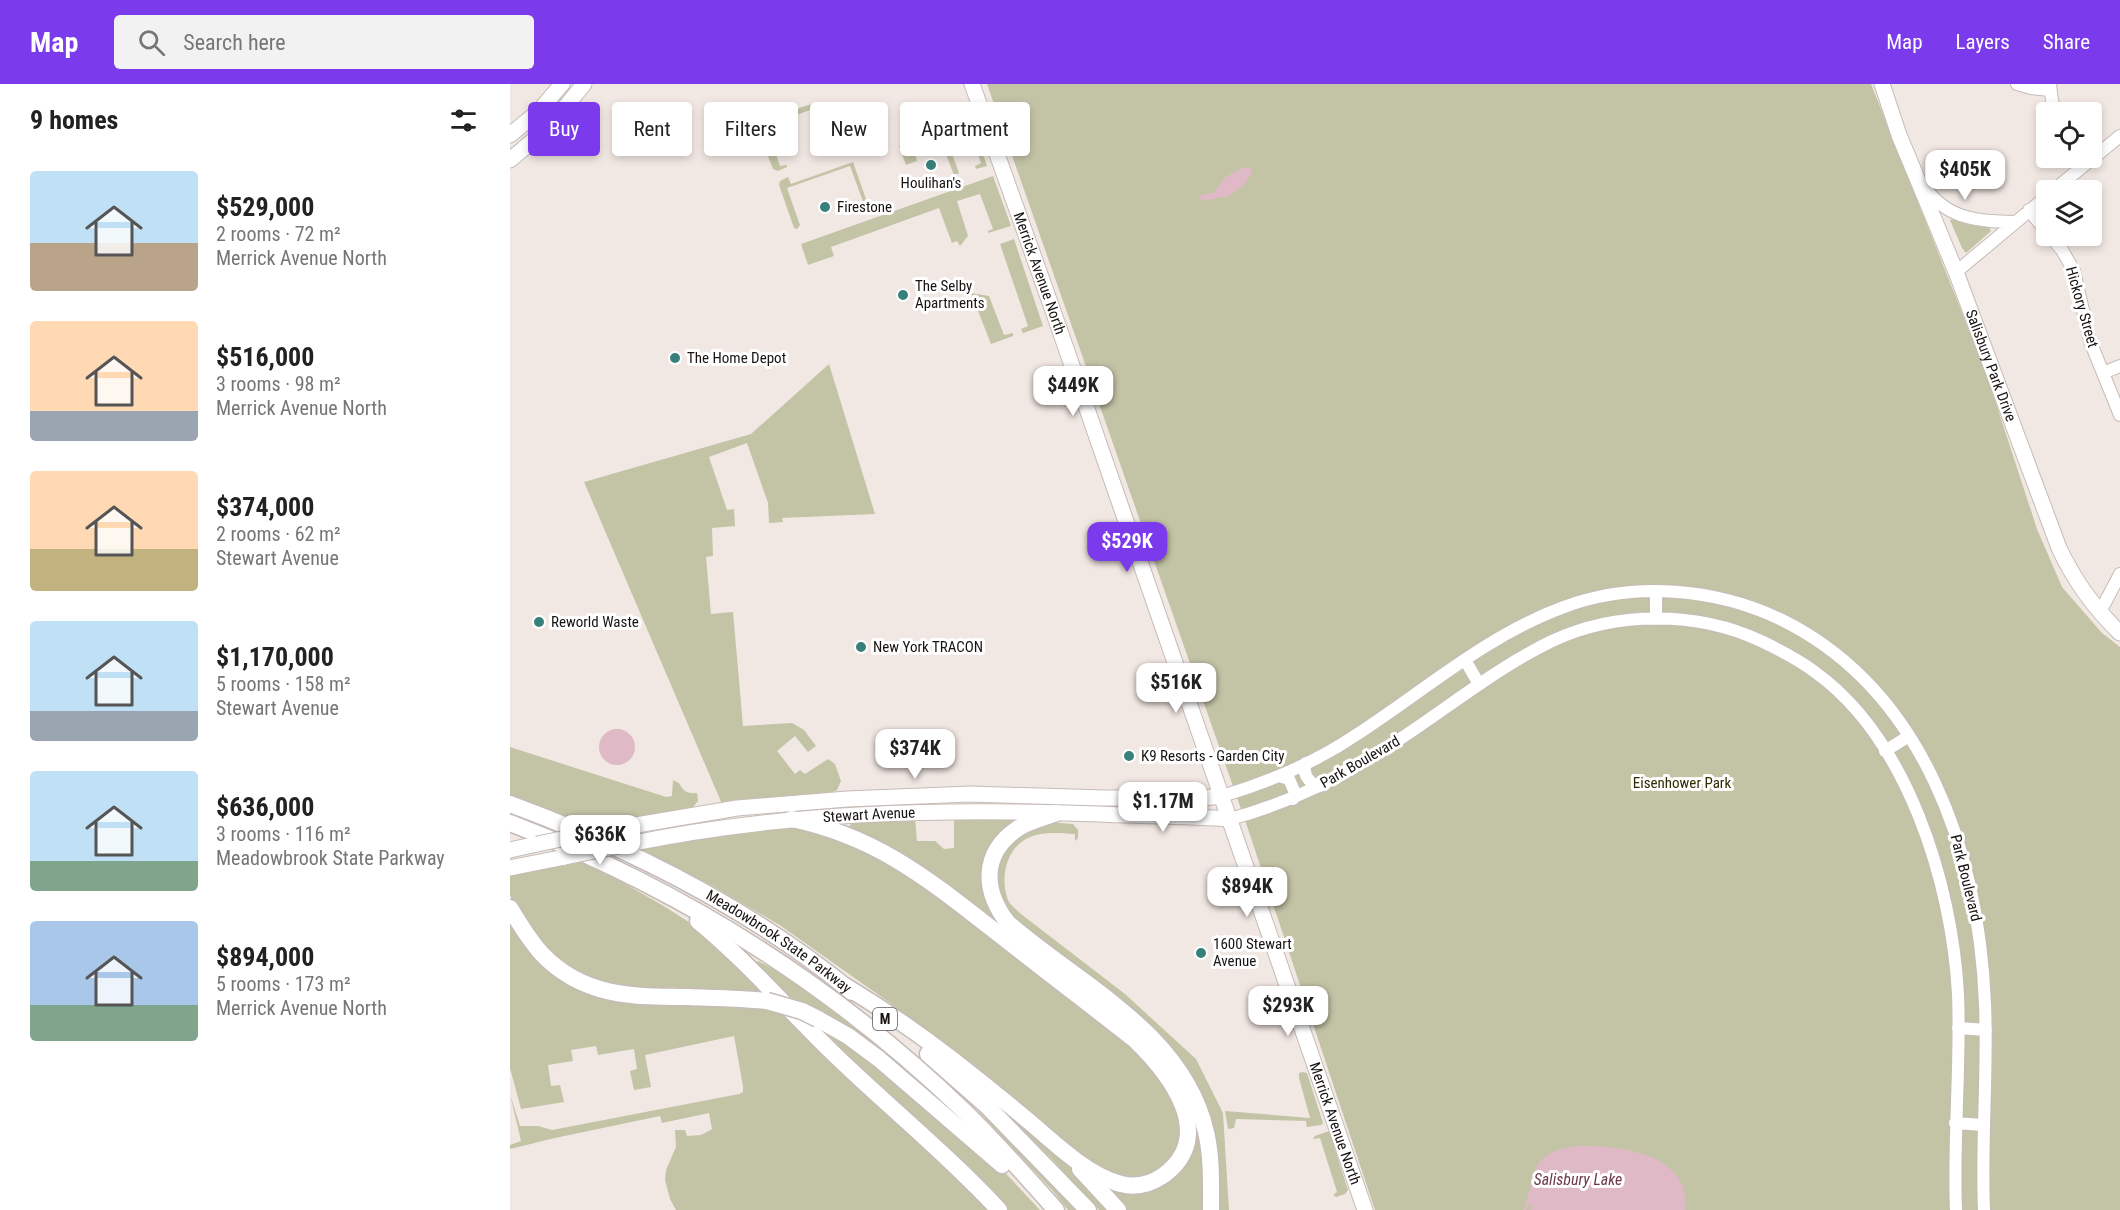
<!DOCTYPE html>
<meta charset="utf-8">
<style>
body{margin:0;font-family:"Roboto Condensed",sans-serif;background:#f2f2f2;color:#222;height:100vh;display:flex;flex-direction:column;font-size:22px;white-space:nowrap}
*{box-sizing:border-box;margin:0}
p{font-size:20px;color:#767676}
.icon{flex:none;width:33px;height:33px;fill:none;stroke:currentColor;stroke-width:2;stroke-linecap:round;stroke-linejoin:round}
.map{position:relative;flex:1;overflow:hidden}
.details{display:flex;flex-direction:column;background:#fff;width:510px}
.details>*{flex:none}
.top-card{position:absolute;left:18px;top:18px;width:570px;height:54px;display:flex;gap:12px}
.fabs{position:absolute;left:1526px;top:18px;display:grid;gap:12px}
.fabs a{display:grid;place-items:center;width:66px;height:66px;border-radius:6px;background:#fff;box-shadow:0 3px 9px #0003;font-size:30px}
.price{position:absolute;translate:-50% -51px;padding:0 14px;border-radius:12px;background:#fff;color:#222;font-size:20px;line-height:39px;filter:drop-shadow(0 2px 3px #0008)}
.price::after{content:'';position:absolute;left:50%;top:36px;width:18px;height:14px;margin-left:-9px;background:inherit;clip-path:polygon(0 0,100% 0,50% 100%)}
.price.current{background:#7c3aed;color:#fff}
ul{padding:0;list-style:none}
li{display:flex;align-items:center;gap:18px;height:150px;padding:0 30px}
li span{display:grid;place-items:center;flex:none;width:168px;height:120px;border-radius:6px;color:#555}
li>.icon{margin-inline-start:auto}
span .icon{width:72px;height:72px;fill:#fffc;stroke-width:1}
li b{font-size:26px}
h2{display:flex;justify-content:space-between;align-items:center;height:72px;padding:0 30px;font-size:26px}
.pill{padding:0 21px;border-radius:6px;background:#fff;box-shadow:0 3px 9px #0003;font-size:21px;line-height:54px}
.pill.current{background:#7c3aed;color:#fff}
header{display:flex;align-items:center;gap:36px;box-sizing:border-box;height:84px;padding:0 30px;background:#7c3aed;color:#fff}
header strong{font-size:28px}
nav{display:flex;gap:33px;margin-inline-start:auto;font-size:21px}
.search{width:420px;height:54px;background:#f2f2f2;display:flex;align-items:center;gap:15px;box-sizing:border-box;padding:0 21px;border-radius:6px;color:#767676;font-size:22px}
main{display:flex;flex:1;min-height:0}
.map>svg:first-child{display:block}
.green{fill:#c3c3a6}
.water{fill:#dfbac6}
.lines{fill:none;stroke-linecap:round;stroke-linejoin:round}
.minor-casing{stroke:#c6bcb7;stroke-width:14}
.major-casing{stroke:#c6bcb7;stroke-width:17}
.highway-casing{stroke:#c6bcb7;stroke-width:19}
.minor{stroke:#fff;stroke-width:12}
.major{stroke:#fff;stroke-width:15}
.highway{stroke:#fff;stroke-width:16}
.major-bridge-casing{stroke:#c6bcb7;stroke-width:17;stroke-linecap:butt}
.highway-bridge-casing{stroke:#c6bcb7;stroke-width:19;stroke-linecap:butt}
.major-bridge{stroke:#fff;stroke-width:15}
.highway-bridge{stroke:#fff;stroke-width:16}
.poi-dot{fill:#38807b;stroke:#fff;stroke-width:2}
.labels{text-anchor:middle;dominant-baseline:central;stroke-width:6;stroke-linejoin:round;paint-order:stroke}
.shield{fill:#fff;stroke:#5d5a59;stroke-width:1.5}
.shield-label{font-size:14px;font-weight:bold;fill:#171412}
.poi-label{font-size:15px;fill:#171412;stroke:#fff;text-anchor:start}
.street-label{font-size:15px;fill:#171412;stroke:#fff}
.park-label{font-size:15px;fill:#2e2b01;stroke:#fff}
.water-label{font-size:16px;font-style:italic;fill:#6b394c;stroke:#fff}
</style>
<header>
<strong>Map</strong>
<div class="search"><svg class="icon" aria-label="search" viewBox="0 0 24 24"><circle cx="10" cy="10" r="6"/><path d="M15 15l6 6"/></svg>Search here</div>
<nav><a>Map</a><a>Layers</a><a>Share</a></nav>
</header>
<main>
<section class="details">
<h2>9 homes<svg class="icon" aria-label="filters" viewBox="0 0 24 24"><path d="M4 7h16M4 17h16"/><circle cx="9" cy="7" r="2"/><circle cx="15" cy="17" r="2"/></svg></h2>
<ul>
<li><span style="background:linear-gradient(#bfe0f5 60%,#b9a48a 0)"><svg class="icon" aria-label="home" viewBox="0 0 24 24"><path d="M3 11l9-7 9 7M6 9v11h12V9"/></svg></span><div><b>$529,000</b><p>2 rooms · 72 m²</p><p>Merrick Avenue North</p></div></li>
<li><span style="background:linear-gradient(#ffd9b3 75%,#9aa5b1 0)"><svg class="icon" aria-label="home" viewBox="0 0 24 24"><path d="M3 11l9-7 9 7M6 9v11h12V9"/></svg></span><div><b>$516,000</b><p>3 rooms · 98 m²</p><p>Merrick Avenue North</p></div></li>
<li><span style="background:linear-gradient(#ffd9b3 65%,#c2b280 0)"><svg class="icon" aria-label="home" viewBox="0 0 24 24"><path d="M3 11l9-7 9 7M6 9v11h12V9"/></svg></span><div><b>$374,000</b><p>2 rooms · 62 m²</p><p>Stewart Avenue</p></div></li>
<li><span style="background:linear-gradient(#bfe0f5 75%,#9aa5b1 0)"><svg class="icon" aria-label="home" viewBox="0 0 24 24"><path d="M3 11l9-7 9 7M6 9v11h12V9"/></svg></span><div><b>$1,170,000</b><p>5 rooms · 158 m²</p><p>Stewart Avenue</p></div></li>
<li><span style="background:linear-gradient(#bfe0f5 75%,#7fa58c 0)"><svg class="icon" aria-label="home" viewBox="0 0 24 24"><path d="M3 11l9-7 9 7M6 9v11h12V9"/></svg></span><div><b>$636,000</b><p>3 rooms · 116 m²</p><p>Meadowbrook State Parkway</p></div></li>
<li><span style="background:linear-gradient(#a9c7e8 70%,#7fa58c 0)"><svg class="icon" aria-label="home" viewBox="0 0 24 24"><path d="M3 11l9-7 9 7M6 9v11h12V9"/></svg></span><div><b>$894,000</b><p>5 rooms · 173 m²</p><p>Merrick Avenue North</p></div></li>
</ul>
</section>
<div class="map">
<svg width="1610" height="1126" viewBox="0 0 1610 1126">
<rect width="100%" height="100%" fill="#f2e8e3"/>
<path class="green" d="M 477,0 L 1361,0 L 1476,289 L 1527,445 L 1552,503 L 1592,549 L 1610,563 L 1610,1126 L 865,1126 L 738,745 Z
M 308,18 L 313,21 L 315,27 L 313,28 L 311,22 L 270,37 L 271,46 L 259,50 L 270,82 L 277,81 L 277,83 L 268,87 L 263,85 C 259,74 251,59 251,48 C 252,32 295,23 308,18 Z
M 462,36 L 477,82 L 466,85 L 465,82 L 471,79 L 458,42 L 435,50 L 449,89 L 444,91 L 435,68 L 428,70 L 425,61 L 405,68 L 407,77 L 396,81 L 389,62 Z
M 343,78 L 357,118 L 354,120 L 340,82 L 277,104 L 290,141 L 287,145 L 284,144 L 269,101 L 270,97 L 278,93 L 281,100 Z
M 483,92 L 501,142 L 478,149 L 478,147 L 483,145 L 470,110 L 447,117 L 458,152 L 450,162 L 447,157 L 442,159 L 429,124 L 321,163 L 324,172 L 298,181 L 291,160 Z
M 1445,135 L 1461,141 L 1479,143 L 1481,147 L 1456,169 L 1452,164 L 1440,136 Z
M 504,155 L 533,242 L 513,249 L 511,245 L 518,242 L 490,160 Z
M 461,209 L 479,212 L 494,251 L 503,249 L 503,252 L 481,260 Z
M 319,280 L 365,430 L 272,434 L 273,438 L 259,439 L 258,419 L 237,359 L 199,373 L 217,426 L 224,425 L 225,442 L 202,444 L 203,472 L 196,473 L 201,530 L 223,528 L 233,642 L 282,639 L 294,646 L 306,662 L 298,668 L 285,652 L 267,667 L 285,690 L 290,686 L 295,690 L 318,675 L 325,680 L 331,697 L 327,706 L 321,709 L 212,720 L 74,398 L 241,350 Z
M 0,663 L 156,713 L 162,712 L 163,696 L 169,699 C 173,707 177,710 187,709 L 188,717 L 182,724 L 92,739 L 91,736 L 71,739 L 0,714 Z
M 444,733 L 511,733 L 511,736 L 506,736 L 507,740 L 481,765 L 487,833 L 482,837 L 338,744 L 343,738 L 405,734 L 407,757 L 425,757 L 434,765 L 444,764 Z
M 537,738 L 563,740 L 568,746 L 568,754 L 565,757 L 565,750 C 549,749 532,747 518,754 C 495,765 490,795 498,816 C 500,821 507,826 511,830 L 615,910 L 686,975 L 713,1029 L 719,1126 L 705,1126 L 695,1027 L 491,823 L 485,786 L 493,766 L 506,751 Z
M 270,743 L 310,746 L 382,776 L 602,942 L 661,1005 L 672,1049 L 665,1071 L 651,1086 L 632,1095 L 609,1094 L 580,1081 L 534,1039 L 474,996 L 380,919 L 271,842 L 201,801 L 128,766 L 147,762 L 147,759 Z
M 50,777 L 52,782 L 75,777 L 152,821 L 193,847 L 254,909 C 222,904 191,907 160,903 L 160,906 L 113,905 L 74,893 L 37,866 L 5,822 L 0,811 L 0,791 Z
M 0,833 L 53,893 L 268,924 L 444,1091 L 479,1126 L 166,1126 L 160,1115 L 155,1096 L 156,1086 L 166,1063 L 165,1046 L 175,1046 L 177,1052 L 191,1051 L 202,1045 L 199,1029 L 152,1039 L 150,1032 L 45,1054 L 0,1065 L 0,1061 L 11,1057 L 0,1010 L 10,1042 L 28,1042 L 42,1046 L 229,1010 L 233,1008 L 233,1002 L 224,952 L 135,971 L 141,1003 L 124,1006 L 120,987 L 127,985 L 124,965 L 88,971 L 86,962 L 61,966 L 63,977 L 38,981 L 41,1002 L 50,1001 L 54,1018 L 11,1025 L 0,984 Z
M 248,877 L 282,895 L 363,955 L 357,957 L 280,915 L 246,879 Z
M 307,939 L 328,952 L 484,1077 L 530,1126 L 497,1126 L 341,977 Z
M 793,988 L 797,989 L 813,1039 L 811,1041 L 797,1043 L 796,1037 L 726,1035 L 724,1044 L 718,1045 L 715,1027 L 800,1034 L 789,994 L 789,989 Z
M 499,1027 L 547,1069 L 602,1126 L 589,1126 L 540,1073 L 496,1030 Z
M 469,1028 L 473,1028 L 569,1126 L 558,1126 L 543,1107 Z
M 689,1038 L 694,1064 L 695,1126 L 617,1126 L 591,1100 L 659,1093 L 683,1040 Z
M 819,1047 L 838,1106 L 835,1110 L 826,1113 L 823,1111 L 827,1108 L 810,1054 L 803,1055 L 805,1052 Z"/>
<path class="water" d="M 734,83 L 741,84 L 742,89 L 734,101 L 719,112 L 692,117 L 689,114 L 692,110 L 704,109 L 714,94 Z
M89 663a18 18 0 1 1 36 0a18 18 0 1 1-36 0Z
M 1068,1062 C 1109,1061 1182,1069 1175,1126 L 1020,1126 L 1022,1121 L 1019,1119 L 1016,1126 L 1013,1126 C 1029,1089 1016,1069 1068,1062 Z"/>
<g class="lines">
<defs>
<path id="minor" d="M 1507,0 L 1521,4 L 1540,6
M 1540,0 L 1542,17 L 1546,28
M 1414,102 C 1437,136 1468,137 1505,138
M 1544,106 L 1610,52
M 1519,126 L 1536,147
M 1540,152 L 1552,166 L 1564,187 L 1580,257 L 1610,331
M 1446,188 L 1536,113
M 1593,289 L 1610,282
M 1590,528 L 1610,490
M 1146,535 L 1146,508
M 955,576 L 969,600
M 1375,667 L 1399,652
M 796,679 C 792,690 799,700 810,702
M 769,692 L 779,695 L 785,709 L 783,715
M 712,712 C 759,698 806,678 846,651 C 914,607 977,551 1054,523 C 1124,497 1206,504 1272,536 C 1415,607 1469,771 1475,920 C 1478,989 1471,1057 1474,1126
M 720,735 C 783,718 832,693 887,657 C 938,624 986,584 1042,557 C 1106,527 1187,527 1251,557 C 1270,566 1288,575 1305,588 C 1398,655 1442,800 1448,910 C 1451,982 1443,1054 1446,1126
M 1448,944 L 1476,946
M 1445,1039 L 1473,1041"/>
<g id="major">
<path id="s1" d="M 462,0 L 542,224 L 855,1126"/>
<path id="s2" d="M 1372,0 L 1389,51 L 1446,188 L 1549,464 C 1564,496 1585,525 1610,549"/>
<path d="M 0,51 L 29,27 L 52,0"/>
<path d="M 0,76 L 39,43 L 74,0"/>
<path d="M 91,747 L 227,724 L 337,715 L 460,710 L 594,714 L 693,714 L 712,712"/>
<path id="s3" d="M 119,760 C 274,728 431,724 589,730 C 632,732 676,732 720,735"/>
<path d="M 0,766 L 27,760"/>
<path d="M 0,784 L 55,773"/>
</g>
<g id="highway">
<path id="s4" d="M 0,720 C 122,765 241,825 342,908"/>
<path d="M 546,729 C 534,734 518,737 507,745 C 471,770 473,807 498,839 C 569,901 673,948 696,1048 C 702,1073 701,1100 701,1126"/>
<path d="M 282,735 C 372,754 424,800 495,855 C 538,889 582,922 625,956 C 659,989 708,1051 654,1091 C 641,1100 626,1104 611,1100 C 579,1092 545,1060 521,1039 C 496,1018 470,997 443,976 C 408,949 373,925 335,902"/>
<path d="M 0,739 C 169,804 323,901 453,1026 C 486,1058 516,1092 546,1126"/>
<path d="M 0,824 C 10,840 19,856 32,870 C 73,913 123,913 178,913 C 204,914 230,914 257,917"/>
<path d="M 188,837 C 239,879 279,927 326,972 C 380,1024 438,1071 489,1126"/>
<path d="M 308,935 L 338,952 L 369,975 L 492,1081"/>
<path d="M 418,970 L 477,1022 L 578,1126"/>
<path d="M 570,1085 L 608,1126"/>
</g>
</defs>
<use href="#minor" class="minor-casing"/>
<use href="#major" class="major-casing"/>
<use href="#highway" class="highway-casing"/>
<use href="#minor" class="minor"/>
<use href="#major" class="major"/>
<use href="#highway" class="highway"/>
<defs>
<path id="major-bridge" d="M 27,760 L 91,747
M 55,773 L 119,760"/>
<path id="highway-bridge" d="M 257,917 L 292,927 L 308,935"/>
</defs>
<use href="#major-bridge" class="major-bridge-casing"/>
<use href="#highway-bridge" class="highway-bridge-casing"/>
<use href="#major-bridge" class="major-bridge"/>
<use href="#highway-bridge" class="highway-bridge"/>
</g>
<g class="poi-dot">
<circle cx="421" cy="81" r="6"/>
<circle cx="315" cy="123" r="6"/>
<circle cx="393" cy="211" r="6"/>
<circle cx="165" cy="274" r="6"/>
<circle cx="29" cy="538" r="6"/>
<circle cx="351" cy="563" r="6"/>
<circle cx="619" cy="672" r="6"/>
<circle cx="691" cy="869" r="6"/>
</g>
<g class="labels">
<rect class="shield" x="363" y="924" width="24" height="22" rx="4.5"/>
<g class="shield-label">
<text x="375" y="935">M</text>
</g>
<g class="poi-label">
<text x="421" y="99" text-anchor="middle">Houlihan's</text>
<text x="327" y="123">Firestone</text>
<text x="405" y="202">The Selby<tspan x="405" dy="17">Apartments</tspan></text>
<text x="177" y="274">The Home Depot</text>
<text x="41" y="538">Reworld Waste</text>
<text x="363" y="563">New York TRACON</text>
<text x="631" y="672">K9 Resorts - Garden City</text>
<text x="703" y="860">1600 Stewart<tspan x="703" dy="17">Avenue</tspan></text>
</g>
<g class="street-label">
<text stroke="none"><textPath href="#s1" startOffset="201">Merrick Avenue North</textPath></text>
<text transform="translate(1572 223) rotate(74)">Hickory Street</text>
<text stroke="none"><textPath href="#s2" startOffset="302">Salisbury Park Drive</textPath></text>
<text transform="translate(850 678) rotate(-30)">Park Boulevard</text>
<text stroke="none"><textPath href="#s3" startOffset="242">Stewart Avenue</textPath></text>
<text transform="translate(1456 794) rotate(76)">Park Boulevard</text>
<text stroke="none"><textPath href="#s4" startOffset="303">Meadowbrook State Parkway</textPath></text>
<text stroke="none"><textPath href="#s1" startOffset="1101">Merrick Avenue North</textPath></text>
</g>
<g class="park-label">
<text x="1172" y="699">Eisenhower Park</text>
</g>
<g class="water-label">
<text x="1068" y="1095">Salisbury Lake</text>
</g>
</g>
</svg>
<div class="fabs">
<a><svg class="icon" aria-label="locate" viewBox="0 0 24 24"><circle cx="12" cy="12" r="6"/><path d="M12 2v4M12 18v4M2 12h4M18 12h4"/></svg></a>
<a><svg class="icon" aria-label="layers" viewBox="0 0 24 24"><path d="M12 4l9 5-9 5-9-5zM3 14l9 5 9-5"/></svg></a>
</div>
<b class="price" style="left:1455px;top:117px">$405K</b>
<b class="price" style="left:563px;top:333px">$449K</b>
<b class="price current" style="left:617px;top:489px">$529K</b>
<b class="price" style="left:666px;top:630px">$516K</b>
<b class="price" style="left:405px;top:696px">$374K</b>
<b class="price" style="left:653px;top:749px">$1.17M</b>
<b class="price" style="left:90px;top:782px">$636K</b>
<b class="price" style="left:737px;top:834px">$894K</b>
<b class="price" style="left:778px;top:953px">$293K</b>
<div class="top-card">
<a class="pill current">Buy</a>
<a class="pill">Rent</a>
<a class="pill">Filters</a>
<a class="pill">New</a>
<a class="pill">Apartment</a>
</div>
</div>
</main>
